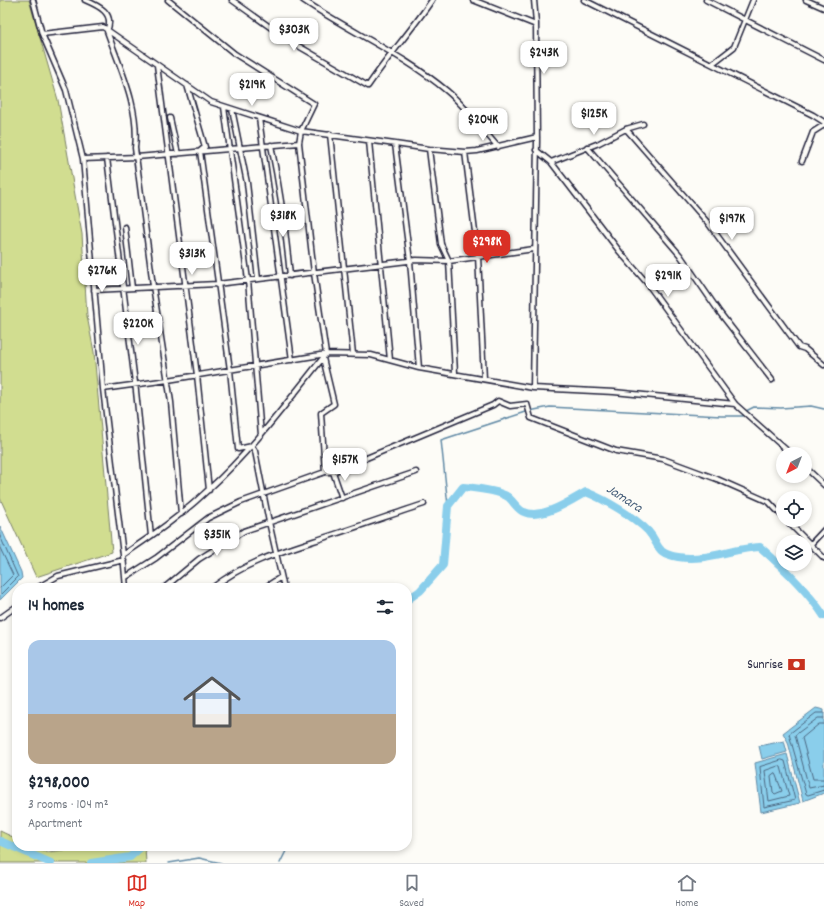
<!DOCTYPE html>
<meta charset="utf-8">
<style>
body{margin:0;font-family:Dekko,sans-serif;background:#f6f6f7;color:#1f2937;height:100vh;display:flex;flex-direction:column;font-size:15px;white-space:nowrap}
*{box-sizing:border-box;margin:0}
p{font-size:13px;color:#747a83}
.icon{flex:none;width:22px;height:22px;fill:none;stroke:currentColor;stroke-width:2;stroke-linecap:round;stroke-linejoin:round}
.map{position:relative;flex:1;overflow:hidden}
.details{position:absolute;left:12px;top:583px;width:400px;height:268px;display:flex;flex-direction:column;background:#fff;border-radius:16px;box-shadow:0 2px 6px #0003}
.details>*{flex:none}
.needle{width:26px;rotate:222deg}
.fabs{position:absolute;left:776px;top:447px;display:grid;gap:8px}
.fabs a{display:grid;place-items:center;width:36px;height:36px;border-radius:50%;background:#fff;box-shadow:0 2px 6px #0003;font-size:20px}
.price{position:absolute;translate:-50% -34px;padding:0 9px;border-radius:8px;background:#fff;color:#222;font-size:13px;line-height:26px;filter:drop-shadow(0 1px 2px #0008)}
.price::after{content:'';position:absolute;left:50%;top:24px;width:12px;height:9px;margin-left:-6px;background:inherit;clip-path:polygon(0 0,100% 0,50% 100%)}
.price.selected{background:#d93025;color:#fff}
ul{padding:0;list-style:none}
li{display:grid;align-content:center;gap:8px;height:212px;padding:0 16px}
li span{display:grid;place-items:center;height:124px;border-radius:12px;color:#555}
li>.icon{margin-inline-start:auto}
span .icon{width:72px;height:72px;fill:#fffc;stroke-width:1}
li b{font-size:17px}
h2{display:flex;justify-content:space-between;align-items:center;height:48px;padding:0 16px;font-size:17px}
.tabs{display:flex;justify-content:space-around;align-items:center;height:56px;border-top:1px solid #e0e1e3;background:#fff;font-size:11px;color:#747a83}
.tabs a{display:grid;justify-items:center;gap:2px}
.tabs .selected{color:#d93025}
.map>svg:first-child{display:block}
.green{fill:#d1dd90;stroke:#7a8066}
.water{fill:#8aceeb;stroke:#6089a5}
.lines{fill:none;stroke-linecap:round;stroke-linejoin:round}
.shore{stroke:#4c6781;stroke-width:1}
.stream{stroke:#6089a5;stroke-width:1.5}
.river{stroke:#8aceeb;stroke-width:8}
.street-casing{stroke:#22223b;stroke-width:7}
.street{stroke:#fdfcf7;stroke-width:4}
.labels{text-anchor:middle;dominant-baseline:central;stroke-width:3;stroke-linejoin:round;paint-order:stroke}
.poi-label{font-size:13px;fill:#22223b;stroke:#fdfcf7;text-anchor:end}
.water-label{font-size:14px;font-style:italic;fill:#465e79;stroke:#fdfcf7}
</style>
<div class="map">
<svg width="824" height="863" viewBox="0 0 824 863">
<rect width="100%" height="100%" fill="#fdfcf7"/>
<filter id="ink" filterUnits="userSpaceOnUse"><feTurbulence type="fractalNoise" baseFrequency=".025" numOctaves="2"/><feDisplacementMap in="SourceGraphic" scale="8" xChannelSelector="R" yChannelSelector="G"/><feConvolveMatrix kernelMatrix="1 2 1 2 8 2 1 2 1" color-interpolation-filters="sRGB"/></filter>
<g filter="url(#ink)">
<path class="green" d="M 0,0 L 29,0 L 58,100 L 82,234 L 87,316 L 94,352 L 112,552 L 36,577 L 0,498 Z
M 0,831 L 17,839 L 17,846 L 30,846 L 48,852 L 97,846 L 145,846 L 146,863 L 0,863 Z"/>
<path class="water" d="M 0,526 L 21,572 L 22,578 L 0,600 Z
M 816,708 L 824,710 L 824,793 L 803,801 L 788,742 L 783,733 Z
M 784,741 L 787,752 L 762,759 L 759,746 Z
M 787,754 L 800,803 L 761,812 L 755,763 Z"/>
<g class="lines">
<path class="shore" d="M 0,536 L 18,577 L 0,595
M 0,548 L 13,575 L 0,588
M 824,713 L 816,713 L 789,734 L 806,794 L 808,795 L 824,790
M 824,718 L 818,718 L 795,735 L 809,788 L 824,785
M 824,724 L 819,724 L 802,738 L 813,779 L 824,779
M 782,760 L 785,761 L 795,800 L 764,807 L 760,767 Z
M 779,766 L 781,767 L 789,796 L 769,801 L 765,771 Z
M 775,773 L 782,791 L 775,794 L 773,792 L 771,776 Z"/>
<path class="stream" d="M 448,506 L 441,440 L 529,411 L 550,407 L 721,416 L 743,416 L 744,412 L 754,407 L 781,408 L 811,406 L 824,409
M 169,863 L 199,858 L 221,863
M 280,863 L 286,851 L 286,846"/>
<path class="river" d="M 407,600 L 420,591 L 443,565 L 448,506 L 463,487 C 475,488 498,490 508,497 C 513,501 518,510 524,512 C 542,520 570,501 586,492 C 606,500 633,516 648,531 C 660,544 654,553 678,557 C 706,562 732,548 760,547 C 784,568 807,590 824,616
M 0,841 L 51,863
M 91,863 L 130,857 L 142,846"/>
<defs>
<path id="street" d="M 33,0 L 42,34 L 66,90 L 83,159 L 103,389 L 168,380 L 326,354 L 314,273 L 299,143 L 301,131 L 395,144 L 410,261 L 419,368
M 85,0 C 99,6 115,13 107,31 C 120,68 140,108 135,148 L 153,286 L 171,402 L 181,514
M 232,0 L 288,40 L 368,86 C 388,56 412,30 432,0
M 303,0 C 350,32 403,54 447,91 C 466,107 482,129 498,147
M 473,0 L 536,25
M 584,0 L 813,115 L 824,122
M 706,0 L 824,60
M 806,0 L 824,8
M 42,34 L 103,27 L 211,102 L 301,131 L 314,104 L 235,54 L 168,0
M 712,64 L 734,47 L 753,0
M 157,65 L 197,375 L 209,490
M 187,85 L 205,147 L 200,151 L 230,370 L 238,449 L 252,446
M 224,107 L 248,280 L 261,435
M 232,109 L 247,183 L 258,279
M 170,118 L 178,154
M 259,118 L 292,360
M 626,129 L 708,223 L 799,347 L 805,349 L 824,365
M 330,134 L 353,354
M 369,141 L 390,360
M 395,144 L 429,149 L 441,244 L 449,261 L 455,373
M 271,145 C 280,189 286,232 290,276
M 587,147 L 680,255 L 720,313 L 772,380
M 429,149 L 465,152 L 477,151 L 537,137
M 536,150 L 551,162 L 620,252 L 647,283 L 735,404 L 791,454
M 465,152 L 478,256 L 484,379
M 107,158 L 136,391 L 151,536
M 83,159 L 137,157 L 299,143
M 802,161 L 813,132 L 824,125
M 551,162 L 599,143 L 626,129 L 643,124
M 125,227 L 132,288
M 94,290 L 217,284 L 416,260 L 449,261 L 534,249
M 323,358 L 334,404 L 321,413 L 325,472
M 533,388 L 537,141 L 536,23 L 534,0
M 103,389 L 123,555
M 252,446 L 255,451 L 269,522 L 284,588
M 805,467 L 824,485
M 333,472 L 342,498
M 786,520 L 824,558
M 810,545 L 824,530
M 126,577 L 156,558 L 208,518 L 241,502 L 325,472 L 333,472 L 493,405 L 498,401 L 510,406 L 527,404 L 531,418 L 616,451 L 663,459 L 717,479 L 769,502 L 783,517
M 37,588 L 58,576 L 124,560
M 126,588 L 123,555 C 153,535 182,515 208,490 C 253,449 288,401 326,354 L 371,355 L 419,368 L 533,388 L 614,392 L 735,404
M 164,588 L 199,559 L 244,531 L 416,472
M 212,588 C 245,562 283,551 323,538 C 357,527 391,515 424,504
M 264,588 L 281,577
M 0,618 L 17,606"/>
</defs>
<use href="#street" class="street-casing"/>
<use href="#street" class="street"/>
</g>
</g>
<defs>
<symbol id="bank-bare" viewBox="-9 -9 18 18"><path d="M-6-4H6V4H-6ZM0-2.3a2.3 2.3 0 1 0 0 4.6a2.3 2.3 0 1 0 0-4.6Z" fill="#c8321e" stroke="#fdfcf7" stroke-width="2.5" paint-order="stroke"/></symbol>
</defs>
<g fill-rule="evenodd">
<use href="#bank-bare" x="784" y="652" width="25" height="25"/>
</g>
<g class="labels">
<g class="poi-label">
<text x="783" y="665">Sunrise</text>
</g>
<g class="water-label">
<text transform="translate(624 499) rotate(33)">Jamara</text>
</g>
</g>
</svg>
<div class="fabs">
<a><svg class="needle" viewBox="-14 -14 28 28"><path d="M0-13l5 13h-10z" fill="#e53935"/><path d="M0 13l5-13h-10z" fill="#747a83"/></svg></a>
<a><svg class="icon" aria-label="locate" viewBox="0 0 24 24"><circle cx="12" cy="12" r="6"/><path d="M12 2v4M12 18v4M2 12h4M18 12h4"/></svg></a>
<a><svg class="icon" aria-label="layers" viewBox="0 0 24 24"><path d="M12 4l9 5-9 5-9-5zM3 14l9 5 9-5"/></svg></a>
</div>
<b class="price" style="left:294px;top:52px">$303K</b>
<b class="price" style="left:544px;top:75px">$243K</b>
<b class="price" style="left:252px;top:107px">$219K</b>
<b class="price" style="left:594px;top:136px">$125K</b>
<b class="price" style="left:483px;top:142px">$204K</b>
<b class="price" style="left:283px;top:238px">$318K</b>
<b class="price" style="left:732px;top:241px">$197K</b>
<b class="price selected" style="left:487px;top:264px">$298K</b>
<b class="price" style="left:192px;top:276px">$313K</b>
<b class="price" style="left:102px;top:293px">$276K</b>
<b class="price" style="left:668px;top:298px">$291K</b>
<b class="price" style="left:138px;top:346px">$220K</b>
<b class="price" style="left:345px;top:482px">$157K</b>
<b class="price" style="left:217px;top:557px">$351K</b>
<section class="details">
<h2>14 homes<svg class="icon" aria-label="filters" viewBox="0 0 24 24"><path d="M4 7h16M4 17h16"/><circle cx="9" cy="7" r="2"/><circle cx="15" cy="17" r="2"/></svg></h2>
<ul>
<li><span style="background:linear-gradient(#a9c7e8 60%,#b9a48a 0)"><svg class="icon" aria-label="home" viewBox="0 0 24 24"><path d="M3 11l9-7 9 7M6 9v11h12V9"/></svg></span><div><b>$298,000</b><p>3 rooms · 104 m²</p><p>Apartment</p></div></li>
</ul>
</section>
</div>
<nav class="tabs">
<a class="selected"><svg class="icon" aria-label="map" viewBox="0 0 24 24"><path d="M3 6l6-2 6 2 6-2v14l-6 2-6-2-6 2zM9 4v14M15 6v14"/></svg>Map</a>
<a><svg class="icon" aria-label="saved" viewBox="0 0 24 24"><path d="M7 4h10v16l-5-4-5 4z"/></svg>Saved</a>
<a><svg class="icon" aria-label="home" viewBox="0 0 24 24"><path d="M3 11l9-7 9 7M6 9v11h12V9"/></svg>Home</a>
</nav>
